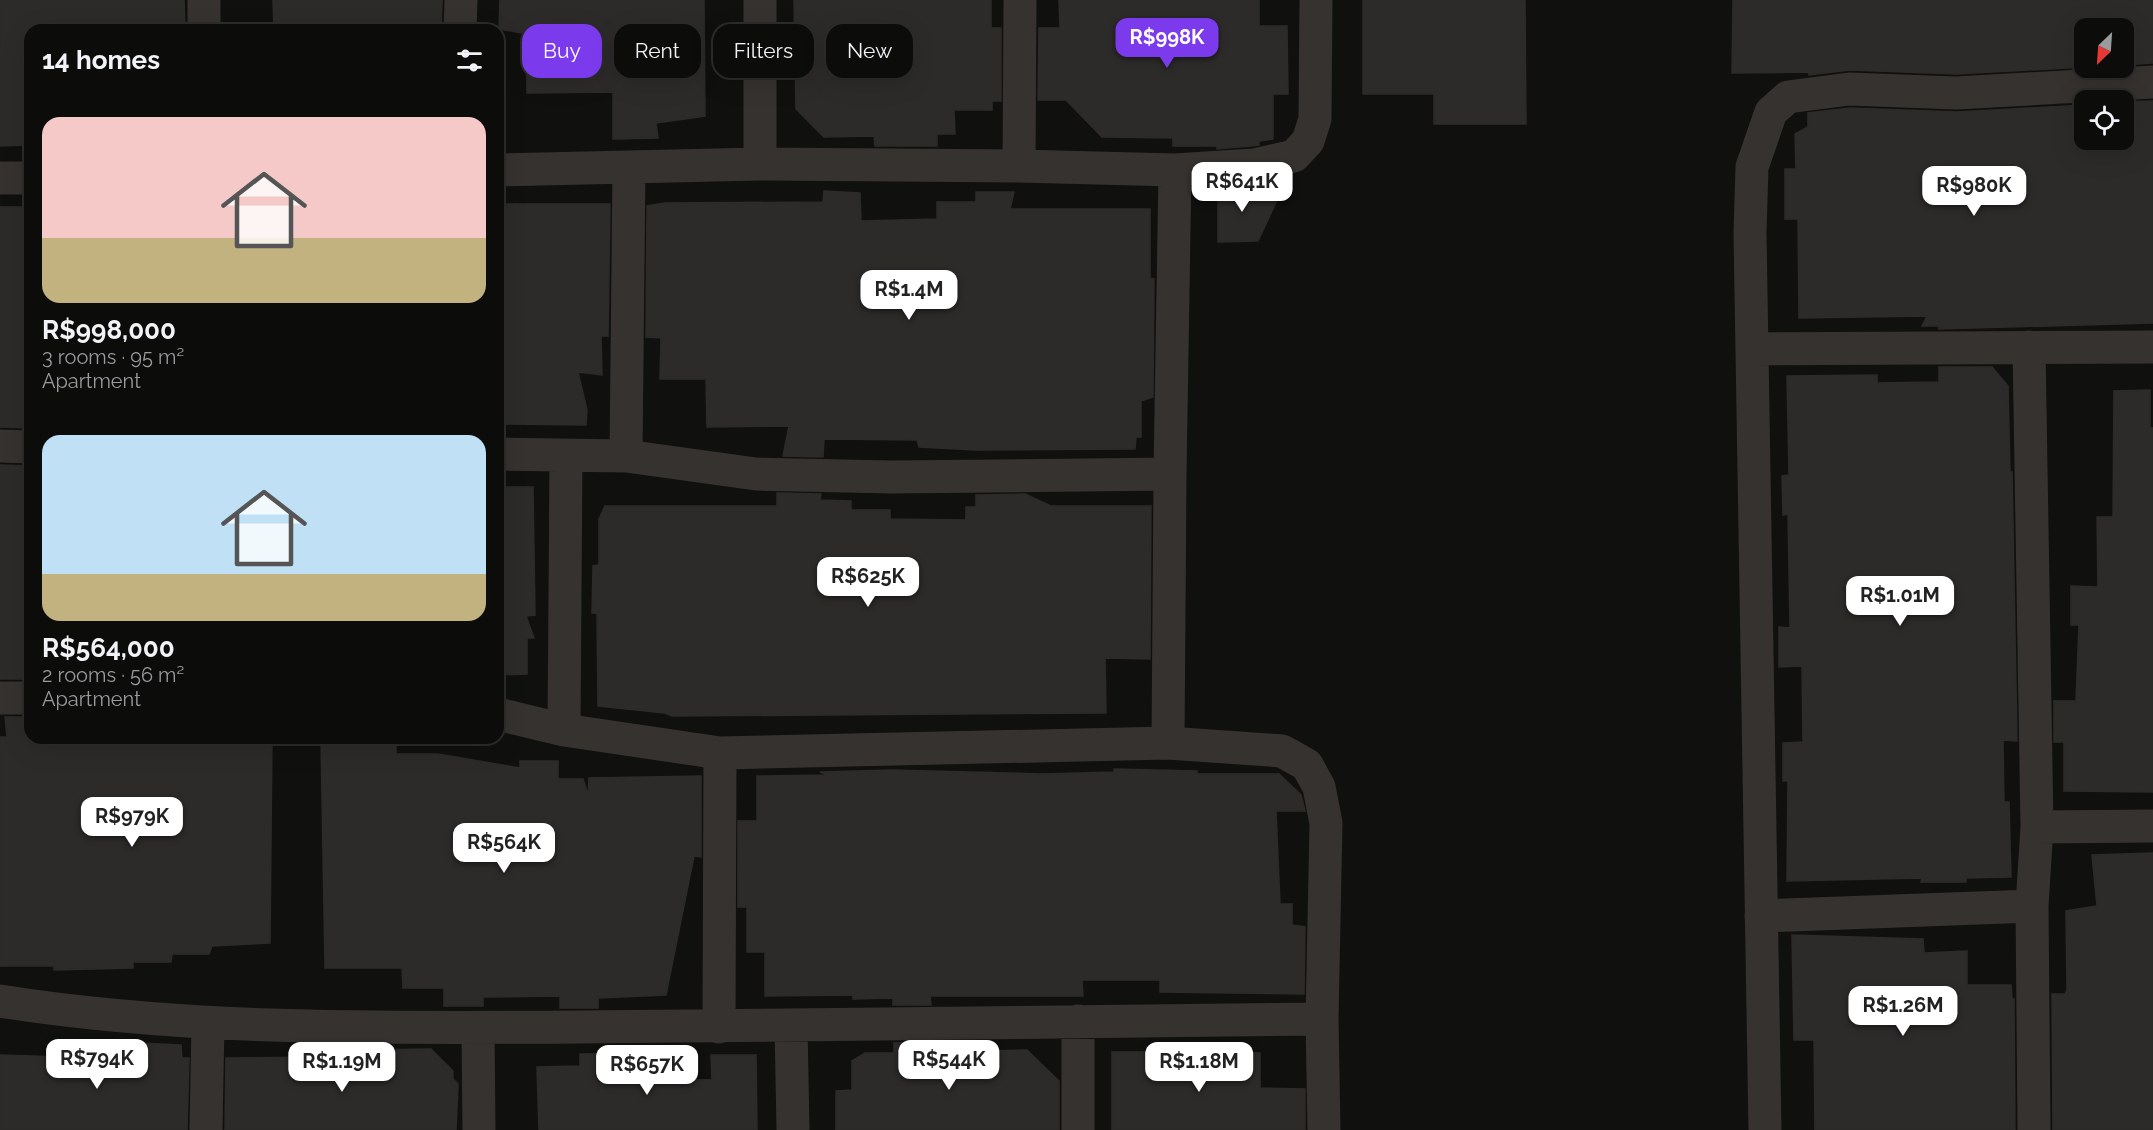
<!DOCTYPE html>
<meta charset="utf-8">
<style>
body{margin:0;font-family:Raleway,sans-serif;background:#1a1a19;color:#f1f3f6;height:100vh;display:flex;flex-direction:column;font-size:22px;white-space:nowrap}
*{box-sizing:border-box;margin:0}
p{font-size:20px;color:#9a9b9d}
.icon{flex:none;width:33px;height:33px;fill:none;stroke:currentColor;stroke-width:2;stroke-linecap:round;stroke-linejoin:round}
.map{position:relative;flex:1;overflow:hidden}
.drawer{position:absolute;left:24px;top:24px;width:480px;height:720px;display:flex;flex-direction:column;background:#0c0c0b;border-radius:18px;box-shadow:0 6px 24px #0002,0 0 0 2px #2c2c2c}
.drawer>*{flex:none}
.top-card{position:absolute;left:522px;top:24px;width:570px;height:54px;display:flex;gap:12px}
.needle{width:39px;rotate:205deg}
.fabs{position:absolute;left:2074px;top:18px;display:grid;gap:12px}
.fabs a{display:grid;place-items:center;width:60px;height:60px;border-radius:12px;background:#0c0c0b;box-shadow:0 6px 24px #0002,0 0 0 2px #2c2c2c;font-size:30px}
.price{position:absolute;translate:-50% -51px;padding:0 14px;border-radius:12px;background:#fff;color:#222;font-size:20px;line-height:39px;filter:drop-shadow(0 2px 3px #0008)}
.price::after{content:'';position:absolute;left:50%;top:36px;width:18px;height:14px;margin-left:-9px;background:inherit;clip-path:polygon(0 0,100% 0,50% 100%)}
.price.active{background:#7c3aed;color:#fff}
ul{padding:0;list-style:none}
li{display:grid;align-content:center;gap:12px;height:318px;padding:0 18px}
li span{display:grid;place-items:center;height:186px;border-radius:18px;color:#555}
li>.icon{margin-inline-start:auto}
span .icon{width:108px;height:108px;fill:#fffc;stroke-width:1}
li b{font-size:26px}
h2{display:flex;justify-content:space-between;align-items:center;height:72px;padding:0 18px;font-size:26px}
.pill{padding:0 21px;border-radius:18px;background:#0c0c0b;box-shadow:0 6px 24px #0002,0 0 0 2px #2c2c2c;font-size:21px;line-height:54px}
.pill.active{background:#7c3aed;color:#fff}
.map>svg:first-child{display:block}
.building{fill:#2d2b2a;stroke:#2d2b29;stroke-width:1.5}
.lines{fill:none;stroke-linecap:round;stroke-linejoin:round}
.street{stroke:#363230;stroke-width:33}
</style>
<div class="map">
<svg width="2153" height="1130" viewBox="0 0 2153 1130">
<rect width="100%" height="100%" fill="#10100f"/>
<path class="building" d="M 0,0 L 184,0 L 185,30 L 30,30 L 30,145 L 0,146 Z
M 273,0 L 442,0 L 441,30 L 274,28 Z
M 500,0 L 704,0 L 705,116 L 656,123 L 658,138 L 613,139 L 613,92 L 527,93 L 527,34 L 499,29 Z
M 794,0 L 991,0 L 991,28 L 1001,28 L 1001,101 L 992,101 L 992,110 L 954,110 L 955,134 L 937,134 L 937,146 L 875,146 L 874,136 L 824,137 L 796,109 Z
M 1059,0 L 1259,0 L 1259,26 L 1287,26 L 1288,94 L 1273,94 L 1273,139 L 1259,141 L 1259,145 L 1251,146 L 1217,149 L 1217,146 L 1173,146 L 1173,138 L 1102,137 L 1066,100 L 1038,100 L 1039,28 L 1060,28 Z
M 1363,0 L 1525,0 L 1526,124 L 1434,124 L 1434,94 L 1363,94 Z
M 1733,0 L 2153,0 L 2153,63 L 2124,65 L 2124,28 L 2085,28 L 2085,67 L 1956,74 L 1850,70 L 1809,75 L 1809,72 L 1732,73 Z
M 2153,101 L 2153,323 L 1939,329 L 1939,326 L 1922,326 L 1927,316 L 1799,318 L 1798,219 L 1785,219 L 1785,169 L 1796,169 L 1795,134 L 1808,127 L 1808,113 L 1850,108 L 1957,112 L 2085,105 L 2085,140 L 2124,140 L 2124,102 Z
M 1260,183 L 1260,199 L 1278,198 L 1258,241 L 1218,242 L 1218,186 Z
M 824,191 L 860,193 L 861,221 L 937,219 L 937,202 L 976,202 L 976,192 L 1014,192 L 1010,209 L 1150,209 L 1150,278 L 1154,279 L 1153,397 L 1141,401 L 1141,437 L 1136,437 L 1135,449 L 976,450 L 919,447 L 917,440 L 824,439 L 823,457 L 783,456 L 789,426 L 707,427 L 706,379 L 660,379 L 661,338 L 646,337 L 647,206 L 665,203 L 823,202 Z
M 498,204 L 610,204 L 608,336 L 601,336 L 602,375 L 578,372 L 587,410 L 586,425 L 498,424 Z
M 0,207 L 30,207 L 30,428 L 0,427 Z
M 1939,367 L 1992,367 L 2008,386 L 2010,472 L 2012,472 L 2017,741 L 2003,740 L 2004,802 L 2009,802 L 2011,877 L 1966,878 L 1966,882 L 1921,882 L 1922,878 L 1787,881 L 1788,781 L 1783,781 L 1783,743 L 1803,742 L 1802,666 L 1779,667 L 1779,627 L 1790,628 L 1788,514 L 1783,515 L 1782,476 L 1789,475 L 1787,376 L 1877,375 L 1877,383 L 1939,382 Z
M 2150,390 L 2150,428 L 2153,428 L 2153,792 L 2064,791 L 2064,742 L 2054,742 L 2054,701 L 2076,701 L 2079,625 L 2071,625 L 2071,586 L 2098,587 L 2097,517 L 2113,517 L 2114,391 Z
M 0,465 L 30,466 L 30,679 L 0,679 Z
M 498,487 L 533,487 L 535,615 L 526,616 L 534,638 L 527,638 L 527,674 L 498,675 Z
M 777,493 L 821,494 L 820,500 L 851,501 L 851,510 L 890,510 L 890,519 L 966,520 L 966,507 L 976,507 L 976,495 L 1025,494 L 1051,506 L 1151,506 L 1150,659 L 1105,658 L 1106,713 L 672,716 L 665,713 L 598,706 L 597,613 L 592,613 L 593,566 L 599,565 L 599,519 L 605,506 L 777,506 Z
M 5,717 L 30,717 L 30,738 L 272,738 L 270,943 L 212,946 L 209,954 L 172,954 L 171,962 L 133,962 L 133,968 L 54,970 L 54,966 L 0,966 L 0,737 L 7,737 Z
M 321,738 L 396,738 L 396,754 L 438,754 L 520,768 L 520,761 L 558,761 L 558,779 L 583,779 L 588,795 L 589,778 L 701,776 L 701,857 L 694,856 L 666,995 L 598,998 L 598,1008 L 560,1008 L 560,996 L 483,997 L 483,1006 L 444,1006 L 444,988 L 403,988 L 402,968 L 325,968 Z
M 1114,769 L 1197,771 L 1197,774 L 1279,774 L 1301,795 L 1305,811 L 1276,811 L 1280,904 L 1292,904 L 1292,925 L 1305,927 L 1304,994 L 1160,992 L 1160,980 L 1082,980 L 1083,996 L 930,996 L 931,1005 L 893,1005 L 893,998 L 853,999 L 853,995 L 765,996 L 765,952 L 747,952 L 747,907 L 738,907 L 738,821 L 757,821 L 757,776 L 828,775 L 820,772 L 892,770 L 1043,774 L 1114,772 Z
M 2153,853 L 2153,1130 L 2053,1130 L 2052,994 L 2065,994 L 2067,990 L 2066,911 L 2097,906 L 2092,855 Z
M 1792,935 L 1923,939 L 1924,953 L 1967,951 L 1967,985 L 2011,985 L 2012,999 L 2014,999 L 2015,1130 L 1815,1130 L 1814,1040 L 1794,1040 Z
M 95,1041 L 181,1045 L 182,1058 L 189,1058 L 187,1130 L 0,1130 L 0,1055 L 95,1058 Z
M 936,1042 L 938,1052 L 1027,1050 L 1059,1081 L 1059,1130 L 836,1130 L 836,1091 L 852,1090 L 852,1061 L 865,1053 L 894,1053 L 894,1043 Z
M 431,1049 L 453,1071 L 453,1079 L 458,1084 L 456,1130 L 225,1130 L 226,1058 L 324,1057 L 368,1055 L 368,1050 Z
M 1161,1049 L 1260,1053 L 1260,1088 L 1305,1089 L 1305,1130 L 1112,1130 L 1112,1052 L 1161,1052 Z
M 654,1053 L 649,1079 L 712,1080 L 711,1055 L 756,1055 L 757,1130 L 539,1130 L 537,1067 L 580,1066 L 580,1054 Z"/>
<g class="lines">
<path class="street" d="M 204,0 L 204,30
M 460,30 L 461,0
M 760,164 L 760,0
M 1019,166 L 1020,0
M 498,170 L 760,164 L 1019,166 L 1175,170 L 1254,165 L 1294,156 L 1308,141 L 1315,119 L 1316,0
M 0,178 L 30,178
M 2029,347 L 2037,827
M 1752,349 L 2153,347
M 0,446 L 30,447
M 498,454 L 626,456 L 756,474 L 892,477 L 1170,474 L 1175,170
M 626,456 L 629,167
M 1170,474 L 1168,743 L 1282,751 L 1307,765 L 1319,787 L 1326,823 L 1322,1019 L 1324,1130
M 0,698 L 30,698
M 498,714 L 564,730 L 720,753 L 1168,743
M 564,730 L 566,456
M 1761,916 L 2032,906
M 0,1001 C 190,1031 385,1028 577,1027 C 825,1026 1074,1021 1322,1019
M 1078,1021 L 1078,1130
M 791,1025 L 793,1130
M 719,1027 L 720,753
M 478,1028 L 479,1130
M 206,1130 L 208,1023
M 1765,1130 L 1750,233 L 1752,167 L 1771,112 L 1788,97 L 1849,89 L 1956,93 L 2153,82
M 2034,1130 L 2032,906 L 2037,827 L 2153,826"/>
</g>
</svg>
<div class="fabs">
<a><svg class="needle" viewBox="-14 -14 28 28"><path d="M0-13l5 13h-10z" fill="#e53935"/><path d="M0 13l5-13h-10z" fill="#9a9b9d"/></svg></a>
<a><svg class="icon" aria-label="locate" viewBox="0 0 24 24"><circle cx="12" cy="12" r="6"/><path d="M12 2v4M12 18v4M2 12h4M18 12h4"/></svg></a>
</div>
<b class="price active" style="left:1167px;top:69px">R$998K</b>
<b class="price" style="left:1242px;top:213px">R$641K</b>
<b class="price" style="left:1974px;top:217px">R$980K</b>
<b class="price" style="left:909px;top:321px">R$1.4M</b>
<b class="price" style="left:868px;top:608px">R$625K</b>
<b class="price" style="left:1900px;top:627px">R$1.01M</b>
<b class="price" style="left:132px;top:848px">R$979K</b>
<b class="price" style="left:504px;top:874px">R$564K</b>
<b class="price" style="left:1903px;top:1037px">R$1.26M</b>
<b class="price" style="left:97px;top:1090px">R$794K</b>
<b class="price" style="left:949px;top:1091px">R$544K</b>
<b class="price" style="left:342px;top:1093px">R$1.19M</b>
<b class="price" style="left:1199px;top:1093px">R$1.18M</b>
<b class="price" style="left:647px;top:1096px">R$657K</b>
<div class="top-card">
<a class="pill active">Buy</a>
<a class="pill">Rent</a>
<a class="pill">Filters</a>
<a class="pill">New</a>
</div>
<section class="drawer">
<h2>14 homes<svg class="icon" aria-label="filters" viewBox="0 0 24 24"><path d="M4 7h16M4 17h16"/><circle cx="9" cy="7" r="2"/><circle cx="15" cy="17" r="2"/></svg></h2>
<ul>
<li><span style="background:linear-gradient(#f6c9c9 65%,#c2b280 0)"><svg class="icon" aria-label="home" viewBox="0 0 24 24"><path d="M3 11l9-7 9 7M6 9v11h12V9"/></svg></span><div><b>R$998,000</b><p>3 rooms · 95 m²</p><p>Apartment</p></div></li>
<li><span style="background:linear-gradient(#bfe0f5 75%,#c2b280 0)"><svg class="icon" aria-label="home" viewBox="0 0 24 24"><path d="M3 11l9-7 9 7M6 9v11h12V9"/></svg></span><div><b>R$564,000</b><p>2 rooms · 56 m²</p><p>Apartment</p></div></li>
</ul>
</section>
</div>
